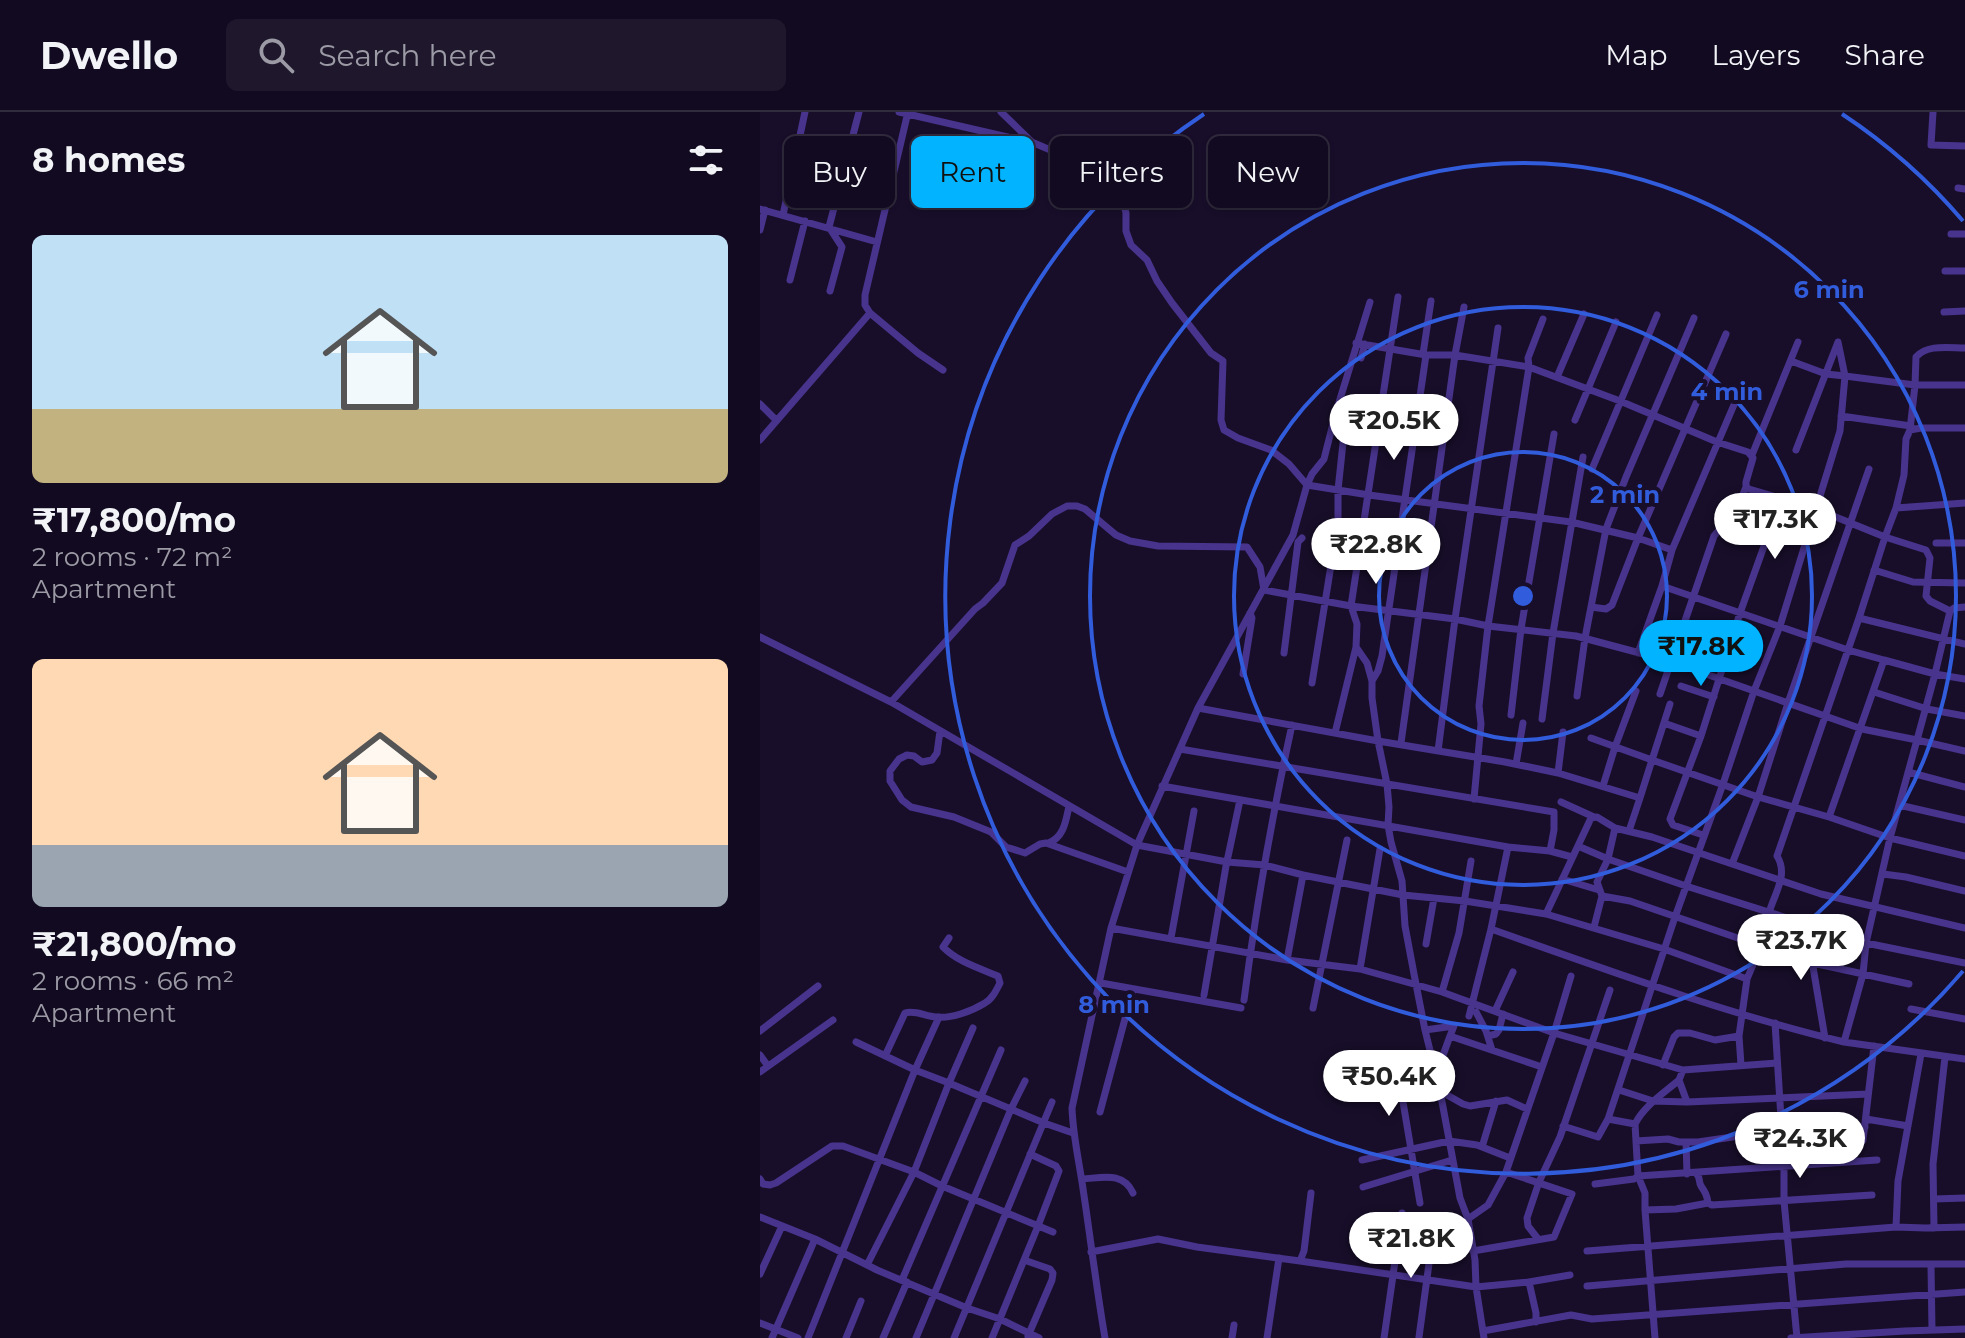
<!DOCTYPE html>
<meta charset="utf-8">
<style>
body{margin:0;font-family:Montserrat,sans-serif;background:#1f182d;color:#f1f3f6;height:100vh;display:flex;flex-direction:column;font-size:30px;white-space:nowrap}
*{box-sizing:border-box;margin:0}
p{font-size:26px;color:#9c9aa5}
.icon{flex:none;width:44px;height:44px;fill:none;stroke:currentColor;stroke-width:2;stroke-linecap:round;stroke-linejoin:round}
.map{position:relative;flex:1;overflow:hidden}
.side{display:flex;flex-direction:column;background:#120a20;width:760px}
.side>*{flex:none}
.guide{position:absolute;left:24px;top:24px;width:760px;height:72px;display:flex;gap:16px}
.price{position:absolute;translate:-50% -68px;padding:0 18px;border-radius:28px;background:#fff;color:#222;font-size:26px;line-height:52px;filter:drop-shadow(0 2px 4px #0008)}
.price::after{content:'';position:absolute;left:50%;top:48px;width:24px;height:18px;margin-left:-12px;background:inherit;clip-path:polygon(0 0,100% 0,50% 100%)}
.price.on{background:#02b4ff;color:#111}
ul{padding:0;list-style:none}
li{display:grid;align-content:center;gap:16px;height:424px;padding:0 32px}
li span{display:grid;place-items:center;height:248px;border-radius:12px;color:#555}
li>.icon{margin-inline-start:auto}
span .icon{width:144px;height:144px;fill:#fffc;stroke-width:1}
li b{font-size:34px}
h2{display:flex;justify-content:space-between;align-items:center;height:96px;padding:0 32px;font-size:34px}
.tag{padding:0 28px;border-radius:12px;background:#120a20;box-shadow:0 2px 6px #0004,0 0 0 2px #312b3e;font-size:28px;line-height:72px}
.tag.on{background:#02b4ff;color:#111}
header{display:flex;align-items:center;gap:48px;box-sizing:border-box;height:112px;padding:0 40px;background:#120a20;border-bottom:2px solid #312b3e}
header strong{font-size:38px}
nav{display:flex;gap:44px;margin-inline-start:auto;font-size:28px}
.search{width:560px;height:72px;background:#1f182d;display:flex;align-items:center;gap:20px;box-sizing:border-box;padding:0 28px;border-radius:12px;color:#9c9aa5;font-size:30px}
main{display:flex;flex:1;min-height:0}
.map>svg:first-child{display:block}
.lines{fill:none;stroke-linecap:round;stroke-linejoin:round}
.street{stroke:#49348d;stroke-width:7}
.ring{fill:none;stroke:#315cdc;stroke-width:4}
.centre{fill:#315cdc;stroke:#180e2a;stroke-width:4}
.ring-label{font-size:24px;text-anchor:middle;font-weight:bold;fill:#315cdc;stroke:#180e2a;stroke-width:8;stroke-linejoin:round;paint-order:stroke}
</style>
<header>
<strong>Dwello</strong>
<div class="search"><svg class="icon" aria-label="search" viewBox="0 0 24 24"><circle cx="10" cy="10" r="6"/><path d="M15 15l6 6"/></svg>Search here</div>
<nav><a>Map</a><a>Layers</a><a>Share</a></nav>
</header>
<main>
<section class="side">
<h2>8 homes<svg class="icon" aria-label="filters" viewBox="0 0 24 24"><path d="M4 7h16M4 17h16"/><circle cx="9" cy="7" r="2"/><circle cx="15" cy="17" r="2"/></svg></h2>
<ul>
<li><span style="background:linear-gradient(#bfe0f5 70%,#c2b280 0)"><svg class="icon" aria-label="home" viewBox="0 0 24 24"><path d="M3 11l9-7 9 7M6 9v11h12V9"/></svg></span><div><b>₹17,800/mo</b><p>2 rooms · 72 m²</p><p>Apartment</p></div></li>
<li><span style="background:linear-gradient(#ffd9b3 75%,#9aa5b1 0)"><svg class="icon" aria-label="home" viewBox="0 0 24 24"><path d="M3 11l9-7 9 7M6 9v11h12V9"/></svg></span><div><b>₹21,800/mo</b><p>2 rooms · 66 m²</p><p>Apartment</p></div></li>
</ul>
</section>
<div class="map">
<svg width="1205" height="1226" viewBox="0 0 1205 1226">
<rect width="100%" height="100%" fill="#180e2a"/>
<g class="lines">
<path class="street" d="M 139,0 L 274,31 L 295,40 L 318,57 L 329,57 L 352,67 L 359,73 L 366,101 L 366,119 L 371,133 L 387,148 L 397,169 L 412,191 L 451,241 L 463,249 L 461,308 L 464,318 L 478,326 L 511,338 L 529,352 L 547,373 L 609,383 L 811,410 L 878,426 L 912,438 L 902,474 L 1088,538 L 1124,548 L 1069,705 L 998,685 L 892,648 L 880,686 L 798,661 L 745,650 L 618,629 L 438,596
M 241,0 L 272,30
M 1173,0 L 1171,33 L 1205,34
M 1198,76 L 1205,77
M 0,97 L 117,130
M 23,103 L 45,0
M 0,118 L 5,98
M 1191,122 L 1205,122
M 1185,159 L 1205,159
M 30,168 L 45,109
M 70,179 L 82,135 L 69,115 L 99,0
M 638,185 L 591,494 L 597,512 L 596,535 L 607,551 L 612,569 L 612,586 L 618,629 L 627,672 L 629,695 L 628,713 L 631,730 L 642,769 L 645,814 L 654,862 L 665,918 L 680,979 L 700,1086 L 708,1107
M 1184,200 L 1205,199
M 110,201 L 158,241 L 183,258
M 783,207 L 768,246 L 769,255 L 860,289 L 957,330 L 988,340 L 993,346 L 986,370 L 986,375 L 989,377 L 1056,397 L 1125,425 L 1136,396 L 1205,391
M 596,231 L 666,243 L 695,243 L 769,255 L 728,514 L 719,594 L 721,612 L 714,687
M 663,242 L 671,189
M 601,246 L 605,232
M 1031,249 L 1066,262 L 1085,264 L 1078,230 L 1036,338
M 797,265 L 824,202
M 0,292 L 16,308
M 1081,304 L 1151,314
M 815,308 L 856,210
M 1150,318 L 1155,273 L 1156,245 C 1167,232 1189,236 1205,236
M 0,328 L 110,201 L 105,193 L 105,183 L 148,0
M 992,343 L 1038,230
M 832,357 L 897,203
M 1136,396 L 1144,363 L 1146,327 L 1150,318 L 1161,316 L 1205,316
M 1176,431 L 1205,431
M 912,438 L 982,274
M 1114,458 L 1153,470 L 1205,471
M 831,495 L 846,497 L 852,493 L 878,426 L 966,222
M 1099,506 L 1205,532
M 0,525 L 131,590 L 377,733 L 467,750 L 505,753 L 543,763 L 643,783 L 705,789 L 786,802 L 904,837 L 987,867 L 979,924 L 981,953
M 524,541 L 538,430 L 542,426
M 878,541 L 902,474
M 1124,548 L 1175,562 L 1190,499 L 1194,496 L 1205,495
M 483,562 L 492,506 L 490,501
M 612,569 L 618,559 L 622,544 L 666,243
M 552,571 L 578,410 L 578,378 L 585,312
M 921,574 L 954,585
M 1114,580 L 1167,597 L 1205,604
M 900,582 L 954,424 L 964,412 L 973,407 L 986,375
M 817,584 L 825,526 L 846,417 L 866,365 L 934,206
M 131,590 L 215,497 L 223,491 L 242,471 L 255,433 L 269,424 L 292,402 L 307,394 L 317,394 L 325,397 L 356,423 L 370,429 L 398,434 L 487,435 L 500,455 L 504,478 L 591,494 L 695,507 L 728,514 L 816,524 L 906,548 L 1102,617 L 1157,628 L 1175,562 L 1205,567
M 751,603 L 761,517 L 794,322
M 782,607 L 793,521 L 823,345
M 904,611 L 941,624
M 180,619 L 177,641 L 172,648 L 162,650 L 154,644 L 147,643 L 139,647 L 130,659 L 130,669 L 142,688 L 151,695 L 194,705 L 231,720 L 246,735 L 265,741 L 280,732 L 286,731 L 368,760
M 575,621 L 596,535
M 831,626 L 892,648 L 910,592
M 641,631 L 695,243 L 704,195
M 420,637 L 794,700 L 794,718 L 790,739
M 678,639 L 695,507 L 738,216
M 1205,639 L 1157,628 L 1130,726 L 1106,831 L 1205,851
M 756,652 L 763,611
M 1148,660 L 1205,675
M 798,661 L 803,620
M 402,674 L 748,735 L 790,739 L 812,745
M 843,674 L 855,635 L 876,579
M 801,690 L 834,705
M 1139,693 L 1205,708
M 1069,705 L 1130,726 L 1205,744
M 869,719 L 880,686
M 943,723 L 913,713 L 910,707 L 941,624 L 980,501 L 1021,387
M 288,731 C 304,726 306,708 309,694
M 818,734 L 848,747 L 855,716
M 711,749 L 699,821 L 682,880 L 794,921 L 923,958 L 1017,951
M 972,752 L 998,685 L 1028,591 L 1109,357
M 1123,762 L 1146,765 L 1205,779
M 802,767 L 839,778
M 842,784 L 837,770 L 848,747 L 926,774 L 1106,831 L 1103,862 L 1084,930
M 786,802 L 831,706 L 837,705 L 855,716 L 892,725 L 1061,782 L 1205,816
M 834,815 L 842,784 L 870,789 L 1001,834 C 1003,823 1005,812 1009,801 C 1014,782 1029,763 1017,744 L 1099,506 L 1125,425 L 1166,438 L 1170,446 L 1166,484 L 1170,489 L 1190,499
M 1054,815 L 1051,843 L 1065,926
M 351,816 L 527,848 L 543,763
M 731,817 C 847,858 964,901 1084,930 L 1205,947
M 411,826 L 434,699
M 666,832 L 674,786
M 527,848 L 600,857 L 682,880
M 600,857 L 620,737
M 987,867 L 1001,834 L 1053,851 L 1149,872
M 341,871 L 481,896
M 444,883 L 466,754 L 480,688
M 484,888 C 496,796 512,704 532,613
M 553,896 L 587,728
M 1151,897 L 1205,907
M 735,899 L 753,860
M 716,900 L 726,919 L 732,938
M 709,904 L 731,817 L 748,735
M 1015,911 L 1024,1054 L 1024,1089 L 1037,1226
M 665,918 L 694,914 L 690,924 L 782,955
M 0,919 L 58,874
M 728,924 L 736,922 L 739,918 L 743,902
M 96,930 L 155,958 L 179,905
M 0,943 L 8,954
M 125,944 L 145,901 C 155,898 165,904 176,905 C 191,907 212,899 225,891 C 232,887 236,879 240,871 L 238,864 C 219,856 198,850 183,835 L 189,826
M 903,953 L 914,925 L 918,921 L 930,921 L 955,928 L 979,924
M 675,955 L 682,946 L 690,924
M 0,960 L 73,908
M 859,978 L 893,989 L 927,990 L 919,968 L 923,958
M 680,979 L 703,992 L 710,994 L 747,988 L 767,997
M 927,990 L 1108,982
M 340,1000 L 373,877
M 848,1007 L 875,1012
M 1106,1007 L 1148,1014
M 803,1014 L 838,1025 L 848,1007 L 915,805 L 963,672 L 994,579 L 1020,514 L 1080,319 L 1085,264 L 1155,273 L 1205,273
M 1103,1028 L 1114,934
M 876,1029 L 908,1027 L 919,1030 L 938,1030 L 1021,1018 L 1105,1015
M 926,1030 L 927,1062
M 722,1035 L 736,989
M 602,1048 L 689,1029 L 717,1033 L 750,1046
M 936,1061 C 941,1066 938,1069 941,1074 C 945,1080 947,1083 948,1091 L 952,1093 L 1112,1083
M 0,1067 L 3,1072 L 10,1073 L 16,1071 L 72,1034 L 83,1034 L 154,1060 L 182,1074 L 293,1120
M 322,1067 C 342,1066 363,1059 373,1081
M 835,1072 L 874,1067 L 878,1064 L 1117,1048
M 603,1075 L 692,1048
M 1174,1087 L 1205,1086
M 660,1091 L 641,978 L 648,974 L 678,969
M 885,1098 L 916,1097 L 948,1091
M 0,1105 L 55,1127 L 117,1158 L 207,1196 L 240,1207 L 279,1226
M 1136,1115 L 1138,1069 L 1161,942
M 1174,1116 L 1173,1052 L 1185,945
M 778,1127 L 768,1114 L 767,1106 L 779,1070 L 800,1025 L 850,878
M 713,1139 L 794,1125 L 812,1082 L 746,1060
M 827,1139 L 1136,1115 L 1165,1116 L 1205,1115
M 331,1140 L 398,1127 L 437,1135 L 540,1149 L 544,1139 L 551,1081
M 264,1148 L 290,1157 L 293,1161 L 292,1168 L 268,1224
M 540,1149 L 716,1175 L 769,1170 L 810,1163
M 107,1153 L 154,1060 L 189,971 L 284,1011 L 313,1021
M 1171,1153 L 1172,1218
M 0,1162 L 22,1114
M 142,1168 L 241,938
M 769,1170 L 776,1201 L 776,1210
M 827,1174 L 1086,1152 L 1205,1152
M 0,1211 L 38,1226
M 723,1219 L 811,1203 L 832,1207 L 1205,1180
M 659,1225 L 674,1115
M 12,1226 L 55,1127
M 48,1226 L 155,958 L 189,971 L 213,916
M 86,1226 L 101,1189
M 123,1226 L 147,1170
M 156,1226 L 251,997 L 265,969
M 194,1226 L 292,990
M 232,1226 L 278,1114 L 299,1059 L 296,1054 L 270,1042
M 345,1226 C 336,1174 330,1122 322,1070 C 318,1044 313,1023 312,996 L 351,816 L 377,733 L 438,596 L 533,423 L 547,373 L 552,362 L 564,347 L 566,339 L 576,300 L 610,190
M 472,1226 L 474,1213
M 507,1226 L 519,1146
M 624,1226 L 642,1101
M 724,1226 L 716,1175 L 715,1148 L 708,1107 L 728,1093 L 746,1060 L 794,921 L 811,864
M 895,1226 L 885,1098 L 885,1081 L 878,1064 L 875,1012 C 884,994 904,981 919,968
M 1031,1226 L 1145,1219 L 1205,1217"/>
</g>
<g class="ring">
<circle cx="763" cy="484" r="144"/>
<circle cx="763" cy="484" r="289"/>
<circle cx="763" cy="484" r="433"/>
<path d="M1203 859A578 578 0 1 1 444 2M1082 2A578 578 0 0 1 1203 109"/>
</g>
<circle cx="763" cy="484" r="12" class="centre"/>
<g class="ring-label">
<text x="1069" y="186">6 min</text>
<text x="967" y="288">4 min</text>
<text x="865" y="391">2 min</text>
<text x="354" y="901">8 min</text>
</g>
</svg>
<b class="price" style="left:634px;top:350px">₹20.5K</b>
<b class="price" style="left:1015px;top:449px">₹17.3K</b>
<b class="price" style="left:616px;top:474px">₹22.8K</b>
<b class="price on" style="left:941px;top:576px">₹17.8K</b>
<b class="price" style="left:1041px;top:870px">₹23.7K</b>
<b class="price" style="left:629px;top:1006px">₹50.4K</b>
<b class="price" style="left:1040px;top:1068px">₹24.3K</b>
<b class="price" style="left:651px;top:1168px">₹21.8K</b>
<div class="guide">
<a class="tag">Buy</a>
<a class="tag on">Rent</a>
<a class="tag">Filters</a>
<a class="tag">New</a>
</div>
</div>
</main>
